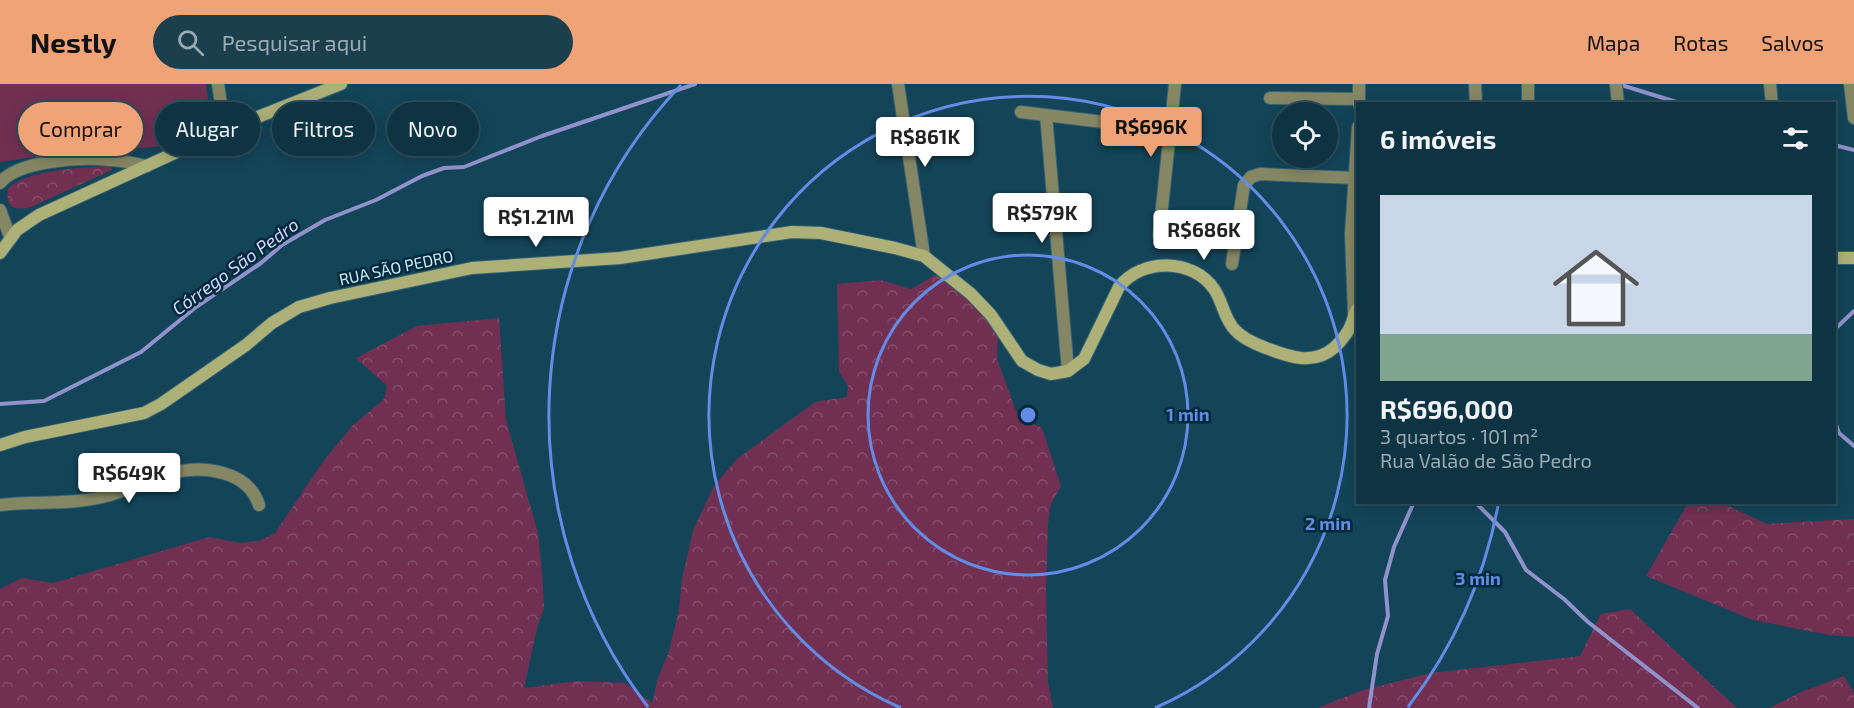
<!DOCTYPE html>
<html lang="pt">
<meta charset="utf-8">
<style>
body{margin:0;font-family:"Exo 2",sans-serif;background:#1c3f4d;color:#f1f3f6;height:100vh;display:flex;flex-direction:column;font-size:22px;white-space:nowrap}
*{box-sizing:border-box;margin:0}
p{font-size:20px;color:#9baab2}
.icon{flex:none;width:33px;height:33px;fill:none;stroke:currentColor;stroke-width:2;stroke-linecap:round;stroke-linejoin:round}
.map{position:relative;flex:1;overflow:hidden}
.panel{position:absolute;left:1356px;top:18px;width:480px;height:402px;display:flex;flex-direction:column;background:#0e3342;border-radius:0px;box-shadow:0 3px 15px #0003,0 0 0 2px #2e4e5b}
.panel>*{flex:none}
.hud{position:absolute;left:18px;top:18px;width:570px;height:54px;display:flex;gap:12px}
.tools{position:absolute;left:1272px;top:18px;display:grid;gap:12px}
.tools a{display:grid;place-items:center;width:66px;height:66px;border-radius:50%;background:#0e3342;box-shadow:0 3px 15px #0003,0 0 0 2px #2e4e5b;font-size:30px}
.price{position:absolute;translate:-50% -51px;padding:0 14px;border-radius:6px;background:#fff;color:#222;font-size:20px;line-height:39px;filter:drop-shadow(0 2px 3px #0008)}
.price::after{content:'';position:absolute;left:50%;top:36px;width:18px;height:14px;margin-left:-9px;background:inherit;clip-path:polygon(0 0,100% 0,50% 100%)}
.price.selected{background:#efa377;color:#111}
ul{padding:0;list-style:none}
li{display:grid;align-content:center;gap:12px;height:318px;padding:0 24px}
li span{display:grid;place-items:center;height:186px;border-radius:0px;color:#555}
li>.icon{margin-inline-start:auto}
span .icon{width:108px;height:108px;fill:#fffc;stroke-width:1}
li b{font-size:26px}
h2{display:flex;justify-content:space-between;align-items:center;height:72px;padding:0 24px;font-size:26px}
.pill{padding:0 21px;border-radius:27px;background:#0e3342;box-shadow:0 3px 15px #0003,0 0 0 2px #2e4e5b;font-size:21px;line-height:54px}
.pill.selected{background:#efa377;color:#111}
header{display:flex;align-items:center;gap:36px;box-sizing:border-box;height:84px;padding:0 30px;background:#efa377;color:#111}
header strong{font-size:28px}
nav{display:flex;gap:33px;margin-inline-start:auto;font-size:21px}
.search{width:420px;height:54px;background:#1c3f4d;display:flex;align-items:center;gap:15px;box-sizing:border-box;padding:0 21px;border-radius:33px;color:#9baab2;font-size:22px}
.map>svg:first-child{display:block}
.forest{fill:url(#forest-crowns)}
.pitch{fill:#713052}
.lines{fill:none;stroke-linecap:round;stroke-linejoin:round}
.stream{stroke:#9192cb;stroke-width:4}
.street-casing{stroke:#346275;stroke-width:14}
.secondary-casing{stroke:#346275;stroke-width:14}
.street{stroke:#858764;stroke-width:12}
.secondary{stroke:#adb077;stroke-width:12}
.ring{fill:none;stroke:#628ce6;stroke-width:3}
.labels{text-anchor:middle;dominant-baseline:central;stroke-width:5;stroke-linejoin:round;paint-order:stroke}
.street-label{font-size:16px;fill:#c9eafb;stroke:#012939}
.water-label{font-size:18px;font-style:italic;fill:#d9d4fd;stroke:#012939}
.centre{fill:#628ce6;stroke:#012939;stroke-width:3}
.ring-label{font-size:18px;text-anchor:middle;font-weight:bold;fill:#628ce6;stroke:#012939;stroke-width:5;stroke-linejoin:round;paint-order:stroke}
</style>
<header>
<strong>Nestly</strong>
<div class="search"><svg class="icon" aria-label="search" viewBox="0 0 24 24"><circle cx="10" cy="10" r="6"/><path d="M15 15l6 6"/></svg>Pesquisar aqui</div>
<nav><a>Mapa</a><a>Rotas</a><a>Salvos</a></nav>
</header>
<div class="map">
<svg width="1854" height="624" viewBox="0 0 1854 624">
<defs>
<pattern id="forest-crowns" width="20" height="18" patternUnits="userSpaceOnUse" patternTransform="scale(1.5)"><rect width="20" height="18" fill="#713052"/><path d="M2 6a3 3 0 1 1 6 0M12 15a3 3 0 1 1 6 0" fill="none" stroke="#844e6c"/></pattern>
</defs>
<rect width="100%" height="100%" fill="#134458"/>
<path class="forest" d="M 110,81 L 112,86 L 31,123 C 14,127 5,124 8,104 C 33,84 79,85 110,81 Z
M 941,188 L 998,244 L 997,275 L 1018,332 L 1042,344 L 1061,402 L 1050,422 L 1048,441 L 1046,508 L 1048,598 L 1053,624 L 0,624 L 0,505 L 22,494 L 53,499 L 209,453 L 240,459 L 259,457 L 275,449 L 322,379 L 352,342 L 384,315 L 387,302 L 356,274 L 417,242 L 499,234 L 506,336 L 538,449 L 543,500 L 544,525 L 538,540 L 524,604 L 577,597 L 625,599 L 652,619 L 658,594 L 669,567 L 679,525 L 682,495 L 693,446 L 714,402 L 737,375 L 815,318 L 847,313 L 848,302 L 839,288 L 837,200 L 880,196 L 911,205 Z
M 1688,419 L 1722,419 L 1767,440 L 1854,435 L 1854,553 L 1829,551 L 1753,536 L 1646,492 Z
M 1630,525 L 1737,624 L 1317,624 L 1363,606 L 1431,589 L 1580,572 L 1601,530 Z
M 1844,592 L 1854,609 L 1854,624 L 1769,624 L 1801,608 Z"/>
<path class="pitch" d="M 0,0 L 206,0 L 211,39 L 160,62 L 116,67 L 110,62 L 0,78 Z"/>
<g class="lines">
<path class="stream" d="M 1618,0 L 1683,20
M 1834,61 L 1854,66
M 1834,246 L 1854,227
M 0,320 L 44,317 L 141,268 L 196,223 L 261,179 L 282,161 L 325,136 L 376,116 L 422,92 L 444,84 L 464,83 L 542,52 L 695,0
M 1834,335 L 1839,349 L 1854,362
M 1475,418 L 1505,448 L 1526,486 L 1564,515 L 1588,538 L 1698,624
M 1369,624 L 1377,570 L 1388,532 L 1385,496 L 1394,463 L 1414,418"/>
<defs>
<path id="street" d="M 218,0 L 225,46
M 898,0 L 924,172
M 1475,0 L 1476,20
M 1528,0 L 1528,20
M 1616,0 L 1618,20
M 1770,0 L 1772,20
M 1850,0 L 1854,34
M 1270,14 L 1359,15
M 1359,20 L 1359,0
M 1021,28 L 1169,46
M 1046,31 L 1068,287
M 0,99 C 18,76 82,73 110,76 C 122,76 135,80 147,82
M 0,126 L 10,153
M 1159,152 L 1175,0
M 1232,180 L 1244,101 L 1251,93 L 1260,90 L 1355,94
M 1354,229 L 1351,150 L 1358,43
M 0,421 C 33,417 70,421 102,413 C 126,408 148,395 172,389 C 202,381 248,386 259,421"/>
<path id="secondary" d="M 0,169 L 17,146 L 39,131 L 225,46 L 341,0
M 1834,174 L 1854,174
M 0,361 L 25,353 L 144,329 L 161,320 L 246,261 L 272,239 L 299,223 L 330,214 L 472,184 L 620,174 L 792,148 L 821,149 L 895,164 L 924,172 L 971,210 L 991,231 L 1022,277 L 1038,286 L 1051,290 L 1068,287 L 1084,275 L 1119,203 C 1141,174 1193,174 1214,205 C 1223,218 1224,235 1235,246 C 1243,255 1255,260 1266,264 C 1289,273 1314,282 1335,263 C 1341,257 1348,249 1351,241 C 1354,235 1353,230 1358,224"/>
</defs>
<use href="#street" class="street-casing"/>
<use href="#secondary" class="secondary-casing"/>
<use href="#street" class="street"/>
<use href="#secondary" class="secondary"/>
</g>
<g class="ring">
<circle cx="1028" cy="331" r="160"/>
<path d="M901 624A319 319 0 1 1 1155 624"/>
<path d="M1498 422A479 479 0 0 1 1408 623M648 623A479 479 0 0 1 681 1"/>
</g>
<g class="labels">
<g class="street-label">
<text transform="translate(396 183) rotate(-12)">RUA SÃO PEDRO</text>
</g>
<g class="water-label">
<text transform="translate(235 182) rotate(-36)">Córrego São Pedro</text>
</g>
</g>
<circle cx="1028" cy="331" r="9" class="centre"/>
<g class="ring-label">
<text x="1188" y="337">1 min</text>
<text x="1328" y="446">2 min</text>
<text x="1478" y="501">3 min</text>
</g>
</svg>
<div class="tools">
<a><svg class="icon" aria-label="locate" viewBox="0 0 24 24"><circle cx="12" cy="12" r="6"/><path d="M12 2v4M12 18v4M2 12h4M18 12h4"/></svg></a>
</div>
<b class="price selected" style="left:1151px;top:74px">R$696K</b>
<b class="price" style="left:925px;top:84px">R$861K</b>
<b class="price" style="left:1042px;top:160px">R$579K</b>
<b class="price" style="left:536px;top:164px">R$1.21M</b>
<b class="price" style="left:1204px;top:177px">R$686K</b>
<b class="price" style="left:129px;top:420px">R$649K</b>
<div class="hud">
<a class="pill selected">Comprar</a>
<a class="pill">Alugar</a>
<a class="pill">Filtros</a>
<a class="pill">Novo</a>
</div>
<section class="panel">
<h2>6 imóveis<svg class="icon" aria-label="filters" viewBox="0 0 24 24"><path d="M4 7h16M4 17h16"/><circle cx="9" cy="7" r="2"/><circle cx="15" cy="17" r="2"/></svg></h2>
<ul>
<li><span style="background:linear-gradient(#c9d6e8 75%,#7fa58c 0)"><svg class="icon" aria-label="home" viewBox="0 0 24 24"><path d="M3 11l9-7 9 7M6 9v11h12V9"/></svg></span><div><b>R$696,000</b><p>3 quartos · 101 m²</p><p>Rua Valão de São Pedro</p></div></li>
</ul>
</section>
</div>
